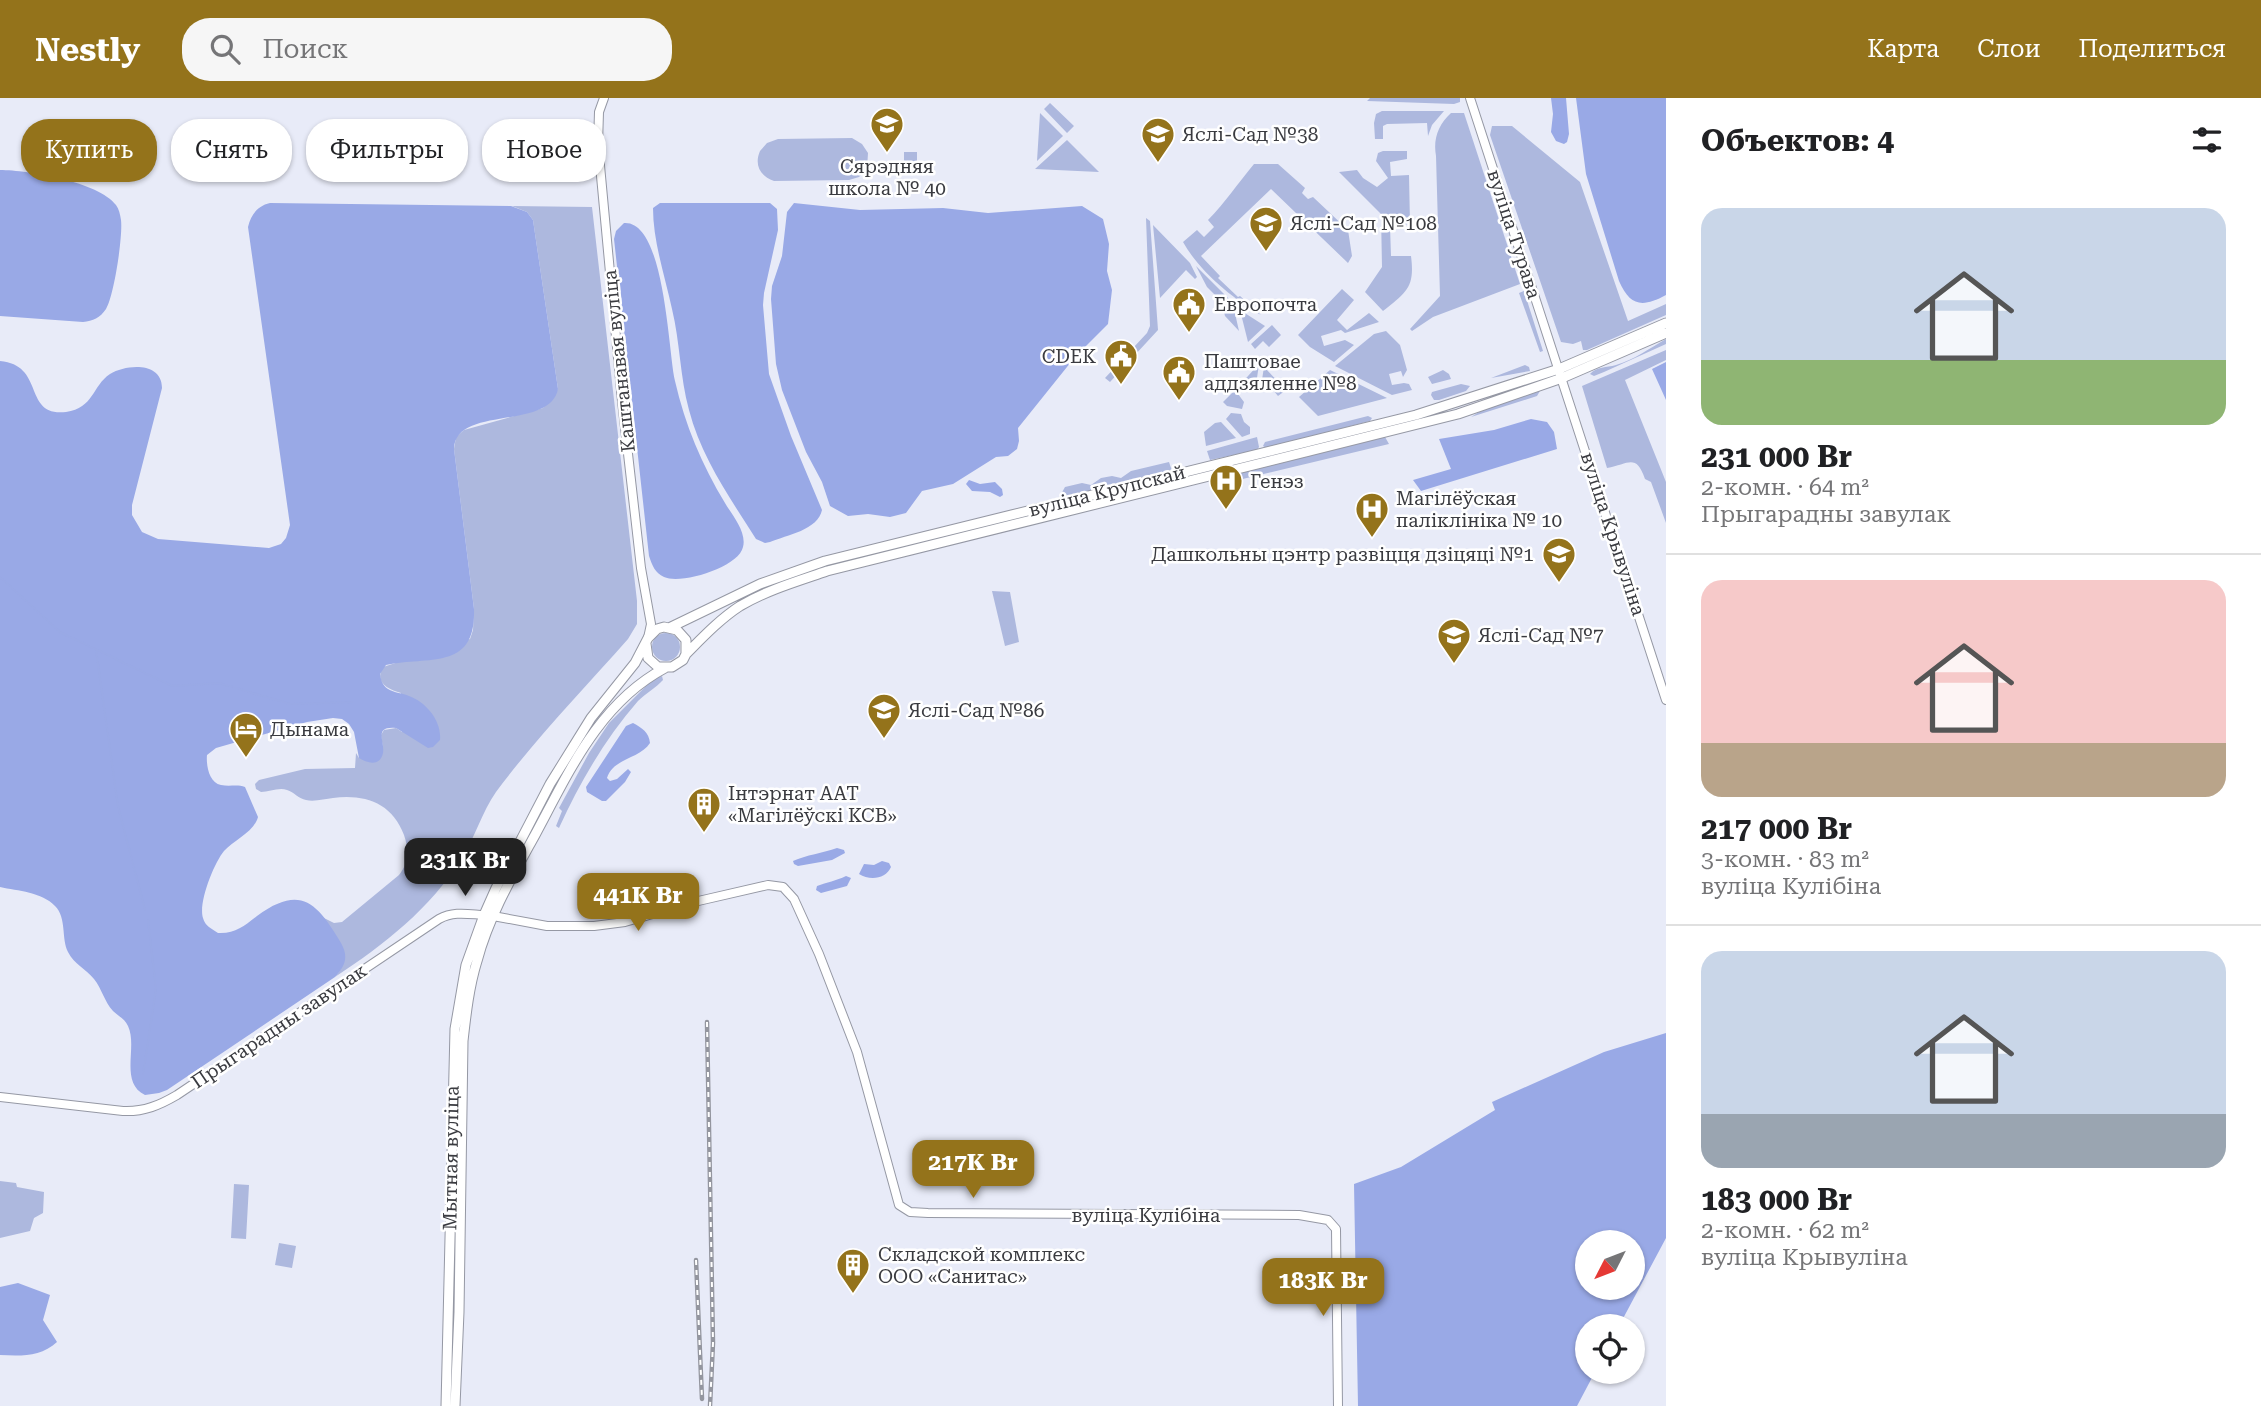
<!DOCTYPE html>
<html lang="ru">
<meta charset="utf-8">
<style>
body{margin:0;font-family:"Roboto Serif",serif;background:#f6f6f6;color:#202124;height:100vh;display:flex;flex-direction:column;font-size:26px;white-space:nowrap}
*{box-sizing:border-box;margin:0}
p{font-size:23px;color:#757577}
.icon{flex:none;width:38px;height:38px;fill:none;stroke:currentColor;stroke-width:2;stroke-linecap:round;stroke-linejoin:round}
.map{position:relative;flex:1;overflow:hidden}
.panel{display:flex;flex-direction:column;background:#fff;width:595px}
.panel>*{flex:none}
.banner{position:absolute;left:21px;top:21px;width:665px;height:63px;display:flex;gap:14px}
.needle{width:46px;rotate:228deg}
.tools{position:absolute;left:1575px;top:1132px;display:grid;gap:14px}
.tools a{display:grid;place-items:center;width:70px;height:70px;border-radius:50%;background:#fff;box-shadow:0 2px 5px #0004;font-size:35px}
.price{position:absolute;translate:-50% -60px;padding:0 16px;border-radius:14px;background:#94731b;color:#fff;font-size:23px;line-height:46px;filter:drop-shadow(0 2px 4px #0008)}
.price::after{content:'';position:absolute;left:50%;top:42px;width:21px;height:16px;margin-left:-10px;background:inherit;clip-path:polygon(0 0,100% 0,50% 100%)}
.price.active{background:#222;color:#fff}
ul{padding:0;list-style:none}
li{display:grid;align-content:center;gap:14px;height:371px;padding:0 35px}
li+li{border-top:2px solid #e0e0e0}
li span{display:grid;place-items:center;height:217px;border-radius:21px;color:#555}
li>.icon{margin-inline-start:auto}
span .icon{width:126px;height:126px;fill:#fffc;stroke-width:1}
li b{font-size:30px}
h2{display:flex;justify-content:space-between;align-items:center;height:84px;padding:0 35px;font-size:30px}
.chip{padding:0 24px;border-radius:28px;background:#fff;box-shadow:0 2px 5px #0004;font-size:24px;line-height:63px}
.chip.active{background:#94731b;color:#fff}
header{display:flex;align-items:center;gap:42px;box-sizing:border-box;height:98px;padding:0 35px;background:#94731b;color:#fff}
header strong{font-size:33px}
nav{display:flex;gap:38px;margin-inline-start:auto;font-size:24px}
.search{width:490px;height:63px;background:#f6f6f6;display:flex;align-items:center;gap:18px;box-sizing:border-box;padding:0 24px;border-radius:28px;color:#757577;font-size:26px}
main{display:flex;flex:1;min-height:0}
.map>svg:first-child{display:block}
.green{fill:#adb8de}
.forest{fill:#99a9e6;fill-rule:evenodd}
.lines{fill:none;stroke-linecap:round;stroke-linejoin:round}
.stream{stroke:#99a9e5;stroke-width:2}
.secondary-casing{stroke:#9598a4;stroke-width:10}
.primary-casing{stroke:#9598a4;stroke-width:11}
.secondary{stroke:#fff;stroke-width:8}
.primary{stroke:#fff;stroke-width:9}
.rail-casing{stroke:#94969f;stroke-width:4.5}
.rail{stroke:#fff;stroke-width:2;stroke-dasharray:5;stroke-linecap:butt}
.labels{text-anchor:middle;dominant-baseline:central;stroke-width:5;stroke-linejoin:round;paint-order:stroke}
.poi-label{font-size:19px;fill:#3a3b40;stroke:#fff;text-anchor:start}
.street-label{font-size:19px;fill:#3a3b40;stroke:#fff}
</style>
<header>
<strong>Nestly</strong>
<div class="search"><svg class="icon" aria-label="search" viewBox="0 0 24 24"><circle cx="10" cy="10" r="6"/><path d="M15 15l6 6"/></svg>Поиск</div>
<nav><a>Карта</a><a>Слои</a><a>Поделиться</a></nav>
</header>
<main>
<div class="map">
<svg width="1666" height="1308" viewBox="0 0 1666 1308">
<rect width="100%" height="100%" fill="#e8ebf8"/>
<path class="green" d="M 1370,0 L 1460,0 L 1460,4 L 1454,6 L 1367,3 Z
M 1050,5 L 1074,28 L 1067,35 L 1044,11 Z
M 1382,13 L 1444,13 L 1432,27 L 1428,38 L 1427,25 L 1387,26 L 1383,28 L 1383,41 L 1375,41 L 1374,25 L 1376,16 Z
M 1040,15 L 1063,38 L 1037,63 Z
M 1451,15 L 1464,15 L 1520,186 L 1433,219 L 1412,233 L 1410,231 L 1440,198 L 1436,58 C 1433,41 1438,27 1451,15 Z
M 1492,28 L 1512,28 L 1580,84 L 1628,223 L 1666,206 L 1666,217 L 1587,252 L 1583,252 L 1581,243 L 1573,246 L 1561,244 L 1490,37 Z
M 852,40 L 862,46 L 868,55 L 867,71 L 859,79 L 849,82 L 774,83 C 760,78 754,67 760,53 L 767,45 L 778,41 Z
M 1067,42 L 1099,74 L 1035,71 Z
M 1383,53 L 1407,53 L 1407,61 L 1390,64 L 1391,78 L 1409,77 L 1410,126 L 1390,128 L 1391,158 L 1411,158 C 1415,189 1407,194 1383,213 L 1365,194 L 1382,169 L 1381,116 L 1339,74 L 1357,72 L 1363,80 L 1377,89 L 1388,80 L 1376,63 L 1378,55 Z
M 904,54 L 917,54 L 917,73 L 904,73 Z
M 1254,66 L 1278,66 L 1305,90 L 1302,95 L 1308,101 L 1313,99 L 1348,132 L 1352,158 L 1348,165 L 1271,91 L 1201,158 L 1220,178 L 1218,180 L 1238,199 L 1240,198 L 1261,217 C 1233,201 1199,173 1183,144 L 1197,132 L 1204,139 L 1214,129 L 1208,122 C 1225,105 1238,85 1254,66 Z
M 512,108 L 592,109 L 637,503 L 637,526 L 628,541 C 584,591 536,640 496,694 C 482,714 475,739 462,760 C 430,811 385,846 335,879 C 355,857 336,839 322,819 L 334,825 L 342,824 L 399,777 C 409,764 409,752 404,737 C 392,705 365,696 333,700 C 325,701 314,704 306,702 C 299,701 294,694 287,692 C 279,689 269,694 261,694 L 256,691 L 255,686 L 259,682 L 305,671 L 355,670 L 356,655 L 359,660 L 383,650 L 381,637 L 384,632 L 396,630 L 402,634 L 401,595 C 388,591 374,585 383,569 L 470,541 L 473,532 L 474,511 L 454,351 L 456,339 L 464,332 L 543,310 L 558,291 L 533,122 L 527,114 Z
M 1146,120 L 1150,123 L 1158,232 L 1110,284 L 1105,280 L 1147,235 L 1150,228 Z
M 1153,127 L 1190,165 L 1197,179 L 1195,181 L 1186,172 L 1160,200 Z
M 1196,168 L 1229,201 L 1224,206 L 1207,189 Z
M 1342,191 L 1354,202 L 1337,222 L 1347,232 L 1369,215 L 1379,224 L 1345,235 L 1341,232 L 1321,238 L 1324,248 L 1345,242 L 1354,247 L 1334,264 L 1310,249 L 1298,237 Z
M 1524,193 L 1543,253 L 1540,254 L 1519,195 Z
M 1232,202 L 1239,233 L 1225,218 L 1224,214 Z
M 1240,212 L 1265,228 L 1248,244 Z
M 1272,227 L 1281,237 L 1269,249 L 1263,243 L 1255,251 L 1251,246 Z
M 1386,233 L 1400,247 L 1407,272 L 1403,279 L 1401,273 L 1389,276 L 1392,287 L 1404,285 L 1409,286 L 1412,292 L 1392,297 L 1335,268 L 1374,236 Z
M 1666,241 L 1666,246 L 1604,274 L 1594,278 L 1590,276 C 1597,268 1606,270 1616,267 C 1634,262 1650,250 1666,241 Z
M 1666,252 L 1666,262 L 1625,282 L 1666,384 L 1666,425 L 1651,384 L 1645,381 C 1636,355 1629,366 1607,370 L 1582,288 Z
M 1259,266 L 1256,287 L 1249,288 L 1240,294 L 1237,290 Z
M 1525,267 L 1529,269 L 1530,273 L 1491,280 Z
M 1264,269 L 1286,292 L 1278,298 L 1273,292 L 1261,288 Z
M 1330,272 L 1387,300 L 1318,318 L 1299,299 Z
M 1443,272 L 1449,276 L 1451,281 L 1432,286 L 1428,279 Z
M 1461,286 L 1470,288 L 1466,293 L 1439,302 L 1434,302 L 1431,297 L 1432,294 Z
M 1235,292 L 1244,304 L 1242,311 L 1227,308 L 1223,304 Z
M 1540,293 L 1537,298 L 1471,319 L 1484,311 Z
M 1231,315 L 1241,316 L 1244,324 L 1250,329 L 1250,336 L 1242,339 L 1226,321 Z
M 1368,318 L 1372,320 L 1370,323 L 1266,350 L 1263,348 L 1265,344 Z
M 1221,324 L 1236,340 L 1206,348 L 1204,334 L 1215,325 Z
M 1257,339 L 1259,349 L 1257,352 L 1210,362 L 1207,353 Z
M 1385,339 L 1389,346 L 1230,384 L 1218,384 L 1217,381 Z
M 1169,364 L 1172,373 L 1063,400 L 1060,398 L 1065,389 L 1082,385 L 1091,387 L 1101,380 L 1112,378 L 1121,380 L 1131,373 Z
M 992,493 L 1010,494 L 1019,544 L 1005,548 Z
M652 549a14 14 0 1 1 28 0a14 14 0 1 1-28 0Z
M 662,578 L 663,582 C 656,590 646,595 638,603 C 605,641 580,684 559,730 L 556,728 L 562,713 L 559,710 L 589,655 L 609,625 L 652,582 Z
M 0,1083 L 16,1085 L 17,1089 L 44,1094 L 43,1115 L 34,1120 L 30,1133 L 0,1140 Z
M 234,1086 L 249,1087 L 246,1141 L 231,1140 Z
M 279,1145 L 296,1148 L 292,1170 L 275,1167 Z"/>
<path class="forest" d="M 1551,0 L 1566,0 L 1569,36 L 1567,44 L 1564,46 L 1556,43 L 1551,34 L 1553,16 Z
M 1576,0 L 1666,0 L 1666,197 C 1642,210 1630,208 1619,183 L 1586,76 Z
M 0,72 C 28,72 99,84 116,107 C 119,111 120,116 121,122 C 123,138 114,198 106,211 C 100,220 93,223 83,224 L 0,218 Z
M 270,105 L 511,108 L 527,114 L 533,122 L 558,291 C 550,333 455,307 454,351 L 474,511 C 476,573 430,558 386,567 L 380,576 C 381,582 382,587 388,591 C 394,595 403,595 409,598 C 426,604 442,623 440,642 L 433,649 L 428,650 L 396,630 C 373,628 385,643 383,655 C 380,669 367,665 359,660 L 354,634 L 349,626 L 342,621 L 333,620 L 307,624 L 216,650 L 207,657 C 206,667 209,685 221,687 C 230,689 237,686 245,689 L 258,719 C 254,734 234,742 224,753 C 214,765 198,805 203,820 C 205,828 212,831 218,835 C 235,836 244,828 257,818 C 301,786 317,805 341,845 C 349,859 345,868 335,879 L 167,992 L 159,995 L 145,997 C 119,984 138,949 128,928 C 125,921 118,918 113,913 C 104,903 102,891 94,881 C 86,871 74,866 68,854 C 61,840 67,820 55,808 C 42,794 18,793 0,789 L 0,263 C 46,267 22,319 66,314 C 94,310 92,288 110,276 C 127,266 162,264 162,290 L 132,407 L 132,417 L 142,434 L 158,441 L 269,450 L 281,446 L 286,440 L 290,427 L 248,129 C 251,117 257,108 270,105 Z
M 660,105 L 770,105 L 777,111 L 778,132 L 764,195 L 763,207 L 769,276 L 791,338 L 822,412 C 818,432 787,437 770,444 L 765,445 L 756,441 C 730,400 701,359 689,312 C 680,279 680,244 672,211 C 665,178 653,144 653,110 Z
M 794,105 L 860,112 L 943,110 L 988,115 L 1082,108 L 1103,121 L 1109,146 L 1107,173 L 1112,192 L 1108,226 L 1075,259 L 1018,330 L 1019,343 L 1017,351 L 1008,358 L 996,359 L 953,386 L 922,393 L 906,415 L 890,419 L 868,416 L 848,418 L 830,408 L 822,384 L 806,354 L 782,292 L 776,266 L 771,201 L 772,188 L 782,158 L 787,114 Z
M 624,125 C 665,122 668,252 675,283 C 685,327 702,367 725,405 C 732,417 747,434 743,449 C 739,469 681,487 664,479 C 655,475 652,467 649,458 L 614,141 L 616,133 Z
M 1666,264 L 1666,302 L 1652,271 Z
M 1531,321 L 1547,324 L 1554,334 L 1557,351 L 1421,393 L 1413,382 L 1451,371 L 1439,341 L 1494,332 Z
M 969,382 L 980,386 L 995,384 L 1002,391 L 1003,397 L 1000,399 L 990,394 L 972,393 L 966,386 Z
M 633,625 C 642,630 649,634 650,645 C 640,661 613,660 607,680 L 610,683 L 617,681 L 628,671 L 631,674 L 625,684 L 606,703 L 602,703 L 587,694 L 586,689 L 626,628 Z
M 837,750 L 844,752 L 845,755 L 832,762 L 798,768 L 794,766 L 793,763 C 806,757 823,755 837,750 Z
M 882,763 L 889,765 L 891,769 C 886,781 870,783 859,776 L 864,766 L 874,767 Z
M 846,778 L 851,780 L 847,788 L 821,795 L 816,792 L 817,788 C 827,784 836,783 846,778 Z
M 1666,935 L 1666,1140 L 1619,1228 L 1587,1228 L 1587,1274 L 1595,1274 L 1577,1308 L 1358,1308 L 1354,1086 L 1401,1069 L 1495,1012 L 1492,1004 L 1604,954 ZM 1587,1144 L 1633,1144 L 1633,1190 L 1587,1190 Z
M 18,1185 L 50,1197 L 43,1222 L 57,1244 C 41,1259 21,1258 0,1257 L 0,1189 Z"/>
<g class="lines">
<path class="stream" d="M 0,479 L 60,534 L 172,588 L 219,585 L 290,606 L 352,604
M 96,552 L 118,708 L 145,812
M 143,976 L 156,891 L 148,822"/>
<defs>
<path id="secondary" d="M 604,0 L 599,14 L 598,46 L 622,303 L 641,470 L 651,526 L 648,540
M 1470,0 L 1666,602
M 493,818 L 547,828 L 594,828 L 625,824 L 694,804 L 768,787 L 783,789 L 794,801 L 819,856 L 857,954 L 899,1107 L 910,1114 L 928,1115 L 1299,1117 L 1328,1122 L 1336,1131 L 1338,1308
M 0,999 L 123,1013 C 144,1014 160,1007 177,997 L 439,821 C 454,813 467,816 484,817"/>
<path id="primary" d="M 671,529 L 760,486 L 825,463 L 1416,317 L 1559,271 L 1666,225
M 686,556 C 703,539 720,521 740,508 C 767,492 798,483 827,473 L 1458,316 L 1562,280 L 1666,235
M 446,1308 L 455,931 L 466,867 L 484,817 L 496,790 L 550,686 L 591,620 L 635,565 L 648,540 L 657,531 L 664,529 L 677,532 L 686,542 L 686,556 L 683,562 L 672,569 L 658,569 L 648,560 L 646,546
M 455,1308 L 459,1214 L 463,943 C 466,916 469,889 477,863 C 489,818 513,777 535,737 C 569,674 599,605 665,570"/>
</defs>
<use href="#secondary" class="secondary-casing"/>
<use href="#primary" class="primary-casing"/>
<use href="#secondary" class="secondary"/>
<use href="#primary" class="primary"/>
<defs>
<path id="rail" d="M 707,924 L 713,1245 L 710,1308
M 696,1162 L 702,1301"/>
</defs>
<use href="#rail" class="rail-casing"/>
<use href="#rail" class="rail"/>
</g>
<defs>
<symbol id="school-pin" viewBox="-11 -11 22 30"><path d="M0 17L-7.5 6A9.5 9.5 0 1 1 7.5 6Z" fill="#94731b" stroke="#fff"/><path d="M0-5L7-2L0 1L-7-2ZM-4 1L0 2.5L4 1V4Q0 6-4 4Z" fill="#fff"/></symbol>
<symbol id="civic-pin" viewBox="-11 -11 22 30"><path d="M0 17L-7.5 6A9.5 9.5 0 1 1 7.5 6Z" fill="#94731b" stroke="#fff"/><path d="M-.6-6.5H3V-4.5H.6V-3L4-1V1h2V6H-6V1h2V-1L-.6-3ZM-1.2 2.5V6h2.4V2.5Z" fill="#fff"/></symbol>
<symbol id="hospital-pin" viewBox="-11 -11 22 30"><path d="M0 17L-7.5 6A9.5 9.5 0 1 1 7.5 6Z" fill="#94731b" stroke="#fff"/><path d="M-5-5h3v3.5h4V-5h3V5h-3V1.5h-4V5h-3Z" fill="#fff"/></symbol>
<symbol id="hotel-pin" viewBox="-11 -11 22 30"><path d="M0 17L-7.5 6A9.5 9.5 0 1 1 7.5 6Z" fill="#94731b" stroke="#fff"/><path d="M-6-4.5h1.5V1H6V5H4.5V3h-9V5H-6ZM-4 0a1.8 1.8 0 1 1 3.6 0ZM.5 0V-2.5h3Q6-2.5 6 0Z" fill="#fff"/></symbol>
<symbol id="building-pin" viewBox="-11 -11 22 30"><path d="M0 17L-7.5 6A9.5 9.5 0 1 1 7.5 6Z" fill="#94731b" stroke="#fff"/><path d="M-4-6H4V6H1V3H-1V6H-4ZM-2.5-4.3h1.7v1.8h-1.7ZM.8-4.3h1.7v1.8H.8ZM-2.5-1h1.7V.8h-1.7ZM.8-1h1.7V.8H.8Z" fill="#fff"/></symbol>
</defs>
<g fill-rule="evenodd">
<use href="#school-pin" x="868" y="7" width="38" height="52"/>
<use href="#school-pin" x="1139" y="17" width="38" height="52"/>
<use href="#school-pin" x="1247" y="106" width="38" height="52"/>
<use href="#civic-pin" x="1170" y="187" width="38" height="52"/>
<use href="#civic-pin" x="1102" y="239" width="38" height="52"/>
<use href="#civic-pin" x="1160" y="255" width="38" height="52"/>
<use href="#hospital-pin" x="1207" y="364" width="38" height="52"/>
<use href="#hospital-pin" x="1353" y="392" width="38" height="52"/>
<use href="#school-pin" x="1540" y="437" width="38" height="52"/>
<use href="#school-pin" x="1435" y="518" width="38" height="52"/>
<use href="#school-pin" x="865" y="593" width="38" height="52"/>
<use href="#hotel-pin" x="227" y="612" width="38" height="52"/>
<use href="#building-pin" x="685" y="687" width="38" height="52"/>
<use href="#building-pin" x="834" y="1148" width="38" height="52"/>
</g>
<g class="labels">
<g class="poi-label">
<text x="1182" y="36">Яслі-Сад №38</text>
<text x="887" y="68" text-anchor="middle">Сярэдняя<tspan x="887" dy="22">школа № 40</tspan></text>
<text x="1290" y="125">Яслі-Сад №108</text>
<text x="1214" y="206">Европочта</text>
<text x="1096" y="258" text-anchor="end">CDEK</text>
<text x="1204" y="263">Паштовае<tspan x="1204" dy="22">аддзяленне №8</tspan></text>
<text x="1250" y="383">Генэз</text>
<text x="1396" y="400">Магілёўская<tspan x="1396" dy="22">паліклініка № 10</tspan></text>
<text x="1534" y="456" text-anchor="end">Дашкольны цэнтр развіцця дзіцяці №1</text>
<text x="1478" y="537">Яслі-Сад №7</text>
<text x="908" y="612">Яслі-Сад №86</text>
<text x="270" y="631">Дынама</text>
<text x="728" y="695">Інтэрнат ААТ<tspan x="728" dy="22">«Магілёўскі КСВ»</tspan></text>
<text x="878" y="1156">Складской комплекс<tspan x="878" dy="22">ООО «Санитас»</tspan></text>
</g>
<g class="street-label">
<text transform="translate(1514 136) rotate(72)">вуліца Турава</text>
<text transform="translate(619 263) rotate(-96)">Каштанавая вуліца</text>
<text transform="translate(1107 393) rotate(-14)">вуліца Крупскай</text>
<text transform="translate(1613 436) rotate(72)">вуліца Крывуліна</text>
<text transform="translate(279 928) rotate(-34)">Прыгарадны завулак</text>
<text transform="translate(451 1060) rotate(-89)">Мытная вуліца</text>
<text x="1146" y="1117">вуліца Кулібіна</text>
</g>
</g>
</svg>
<div class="tools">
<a><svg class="needle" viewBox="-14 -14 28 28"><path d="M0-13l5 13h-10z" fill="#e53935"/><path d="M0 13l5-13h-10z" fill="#757577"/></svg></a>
<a><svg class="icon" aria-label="locate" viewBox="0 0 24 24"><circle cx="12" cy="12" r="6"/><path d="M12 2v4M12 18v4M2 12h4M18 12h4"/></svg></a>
</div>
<b class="price active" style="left:465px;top:800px">231K Br</b>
<b class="price" style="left:638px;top:835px">441K Br</b>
<b class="price" style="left:973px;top:1102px">217K Br</b>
<b class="price" style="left:1323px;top:1220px">183K Br</b>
<div class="banner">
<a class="chip active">Купить</a>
<a class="chip">Снять</a>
<a class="chip">Фильтры</a>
<a class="chip">Новое</a>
</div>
</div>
<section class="panel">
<h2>Объектов: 4<svg class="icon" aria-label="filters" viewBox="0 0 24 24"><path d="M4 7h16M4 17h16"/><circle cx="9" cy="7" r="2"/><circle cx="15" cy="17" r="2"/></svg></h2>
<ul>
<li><span style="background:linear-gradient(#c9d6e8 70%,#8fb573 0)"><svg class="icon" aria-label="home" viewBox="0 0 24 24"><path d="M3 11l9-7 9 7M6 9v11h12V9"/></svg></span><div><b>231 000 Br</b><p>2-комн. · 64 m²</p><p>Прыгарадны завулак</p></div></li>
<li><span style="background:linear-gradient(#f6c9c9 75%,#b9a48a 0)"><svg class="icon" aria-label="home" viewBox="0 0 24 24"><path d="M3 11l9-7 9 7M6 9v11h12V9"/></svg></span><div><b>217 000 Br</b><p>3-комн. · 83 m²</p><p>вуліца Кулібіна</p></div></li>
<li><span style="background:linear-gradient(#c9d6e8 75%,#9aa5b1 0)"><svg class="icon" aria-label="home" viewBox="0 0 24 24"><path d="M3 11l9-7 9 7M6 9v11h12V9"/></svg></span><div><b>183 000 Br</b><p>2-комн. · 62 m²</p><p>вуліца Крывуліна</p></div></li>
</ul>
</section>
</main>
